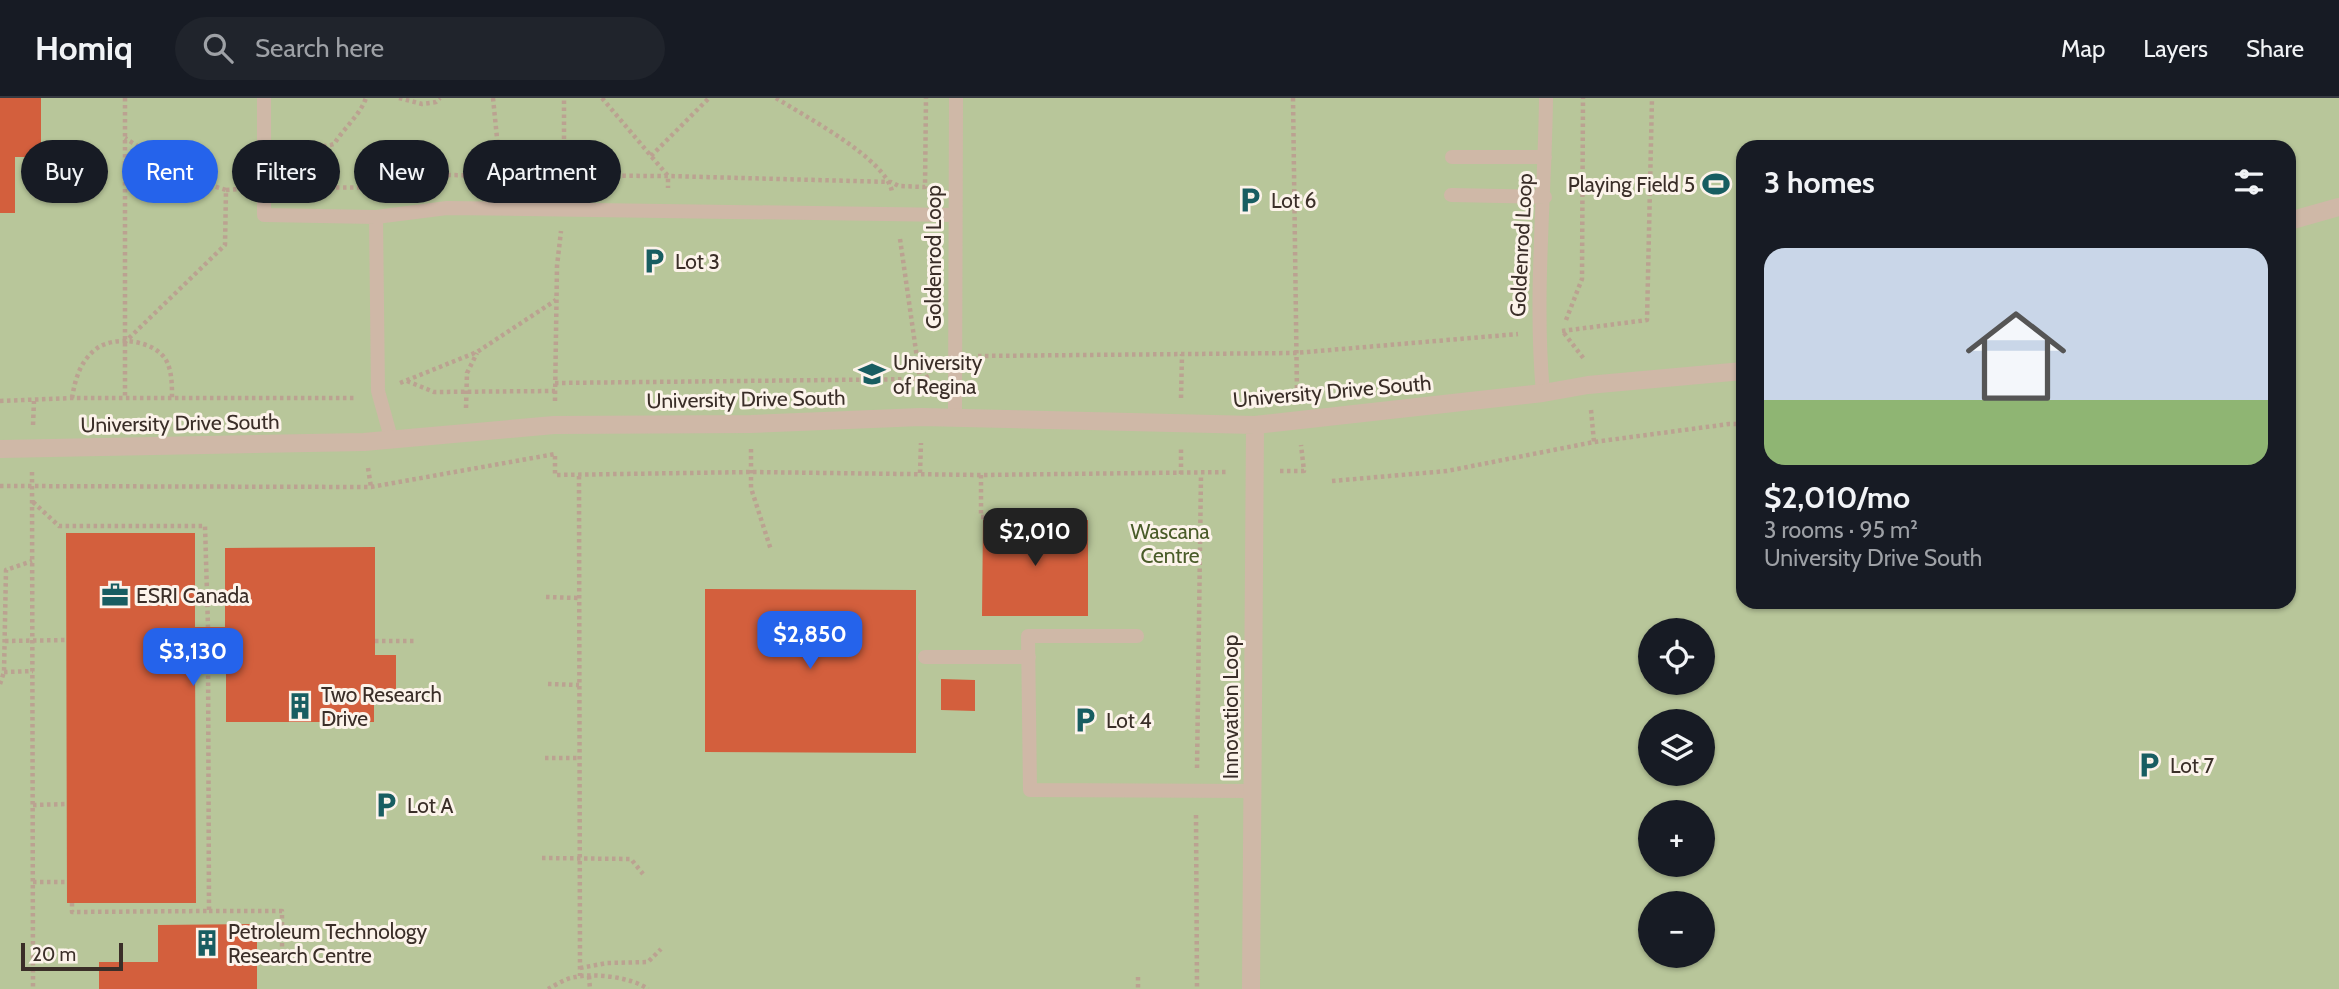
<!DOCTYPE html>
<meta charset="utf-8">
<style>
body{margin:0;font-family:Cabin,sans-serif;background:#20242c;color:#f1f3f6;height:100vh;display:flex;flex-direction:column;font-size:26px;white-space:nowrap}
*{box-sizing:border-box;margin:0}
p{font-size:23px;color:#9ea1a6}
.icon{flex:none;width:38px;height:38px;fill:none;stroke:currentColor;stroke-width:2;stroke-linecap:round;stroke-linejoin:round}
.map{position:relative;flex:1;overflow:hidden}
.panel{position:absolute;left:1736px;top:42px;width:560px;height:469px;display:flex;flex-direction:column;background:#171b24;border-radius:21px;box-shadow:0 2px 5px #0004}
.panel>*{flex:none}
.hud{position:absolute;left:21px;top:42px;width:665px;height:63px;display:flex;gap:14px}
.tools{position:absolute;left:1638px;top:520px;display:grid;gap:14px}
.tools a{display:grid;place-items:center;width:77px;height:77px;border-radius:50%;background:#171b24;box-shadow:0 2px 5px #0004;font-size:35px}
.scale{position:absolute;left:21px;bottom:18px;width:102px;box-sizing:border-box;padding-left:7px;border:4px solid #3a2e28;border-top:0;font-size:19px;line-height:24px;white-space:nowrap;color:#3a2e28;-webkit-text-stroke:5px #fcf3ea;paint-order:stroke}
.price{position:absolute;translate:-50% -60px;padding:0 16px;border-radius:14px;background:#2563eb;color:#fff;font-size:23px;line-height:46px;filter:drop-shadow(0 2px 4px #0008)}
.price::after{content:'';position:absolute;left:50%;top:42px;width:21px;height:16px;margin-left:-10px;background:inherit;clip-path:polygon(0 0,100% 0,50% 100%)}
.price.selected{background:#222;color:#fff}
ul{padding:0;list-style:none}
li{display:grid;align-content:center;gap:14px;height:371px;padding:0 28px}
li+li{border-top:2px solid #363941}
li span{display:grid;place-items:center;height:217px;border-radius:21px;color:#555}
li>.icon{margin-inline-start:auto}
span .icon{width:126px;height:126px;fill:#fffc;stroke-width:1}
li b{font-size:30px}
h2{display:flex;justify-content:space-between;align-items:center;height:84px;padding:0 28px;font-size:30px}
.tag{padding:0 24px;border-radius:32px;background:#171b24;box-shadow:0 2px 5px #0004;font-size:24px;line-height:63px}
.tag.selected{background:#2563eb;color:#fff}
header{display:flex;align-items:center;gap:42px;box-sizing:border-box;height:98px;padding:0 35px;background:#171b24;border-bottom:2px solid #363941}
header strong{font-size:33px}
nav{display:flex;gap:38px;margin-inline-start:auto;font-size:24px}
.search{width:490px;height:63px;background:#20242c;display:flex;align-items:center;gap:18px;box-sizing:border-box;padding:0 24px;border-radius:38px;color:#9ea1a6;font-size:26px}
.map>svg:first-child{display:block}
.green{fill:#b8c69a;fill-rule:evenodd}
.building{fill:#d35f3d}
.lines{fill:none;stroke-linecap:round;stroke-linejoin:round}
.path{stroke:#bba291;stroke-width:4.5;stroke-dasharray:3.5 3.5;stroke-linecap:butt}
.service{stroke:#cfb8a7;stroke-width:14}
.minor{stroke:#cfb8a7;stroke-width:18}
.labels{text-anchor:middle;dominant-baseline:central;stroke-width:6;stroke-linejoin:round;paint-order:stroke}
.poi-label{font-size:21px;fill:#3a2e28;stroke:#fcf3ea;text-anchor:start}
.street-label{font-size:21px;fill:#3a2e28;stroke:#fcf3ea}
.park-label{font-size:21px;fill:#4a5c29;stroke:#fcf3ea}
</style>
<header>
<strong>Homiq</strong>
<div class="search"><svg class="icon" aria-label="search" viewBox="0 0 24 24"><circle cx="10" cy="10" r="6"/><path d="M15 15l6 6"/></svg>Search here</div>
<nav><a>Map</a><a>Layers</a><a>Share</a></nav>
</header>
<div class="map">
<svg width="2339" height="891" viewBox="0 0 2339 891">
<rect width="100%" height="100%" fill="#f5e9dc"/>
<path class="green" d="M 0,0 L 2339,0 L 2339,891 L 0,891 ZM 1743,49 L 2289,49 L 2289,504 L 1743,504 ZM 1650,532 L 1703,532 L 1703,584 L 1650,584 ZM 1650,623 L 1703,623 L 1703,676 L 1650,676 ZM 1650,714 L 1703,714 L 1703,766 L 1650,766 ZM 1650,805 L 1703,805 L 1703,858 L 1650,858 Z"/>
<path class="building" d="M 0,0 L 41,0 L 41,59 L 15,59 L 15,115 L 0,115 Z
M 983,422 L 1088,422 L 1088,518 L 982,518 Z
M 66,435 L 195,435 L 195,529 L 225,529 L 225,450 L 375,449 L 375,557 L 396,557 L 396,593 L 374,593 L 374,624 L 226,624 L 226,550 L 195,550 L 196,805 L 67,805 Z
M 705,491 L 916,492 L 916,655 L 705,654 Z
M 941,581 L 975,582 L 975,613 L 941,612 Z
M 257,826 L 257,891 L 99,891 L 99,864 L 158,864 L 158,827 Z"/>
<g class="lines">
<path class="path" d="M 125,0 L 125,300
M 399,0 L 422,6 L 436,4 L 440,0
M 493,0 L 498,50 L 515,59 L 521,77
M 602,0 L 668,78 L 668,90
M 776,0 C 804,18 887,61 892,94
M 1293,0 L 1297,297
M 288,47 C 301,47 324,50 334,46 C 344,30 360,17 366,0
M 651,58 L 709,0
M 409,89 L 427,77 L 668,78 L 891,84 L 899,88 L 925,89 L 926,0
M 287,90 L 401,89
M 564,90 L 564,0
M 226,92 L 240,91
M 900,141 L 922,295
M 1566,222 L 1582,181 L 1583,0
M 1562,233 L 1647,222 L 1652,0
M 1564,235 L 1584,261
M 124,245 L 225,147 L 226,92 L 185,79 L 125,40
M 978,258 L 1295,255 L 1518,236
M 407,283 L 434,294 L 555,293
M 400,285 L 477,254 L 556,202
M 555,285 L 922,281 L 931,277
M 72,300 C 75,282 80,263 96,251 C 114,237 154,242 166,262 C 172,273 172,287 172,300
M 1181,300 L 1182,256
M 0,303 L 72,300 L 356,300
M 555,303 L 557,168 L 561,133
M 466,310 L 467,275 L 477,255
M 1591,312 L 1594,344
M 33,327 L 34,303
M 751,351 L 751,390 L 771,452
M 368,370 L 371,389
M 1280,373 L 1304,373 L 1301,347
M 32,374 L 33,891
M 920,375 L 921,345
M 1181,376 L 1181,351
M 981,377 L 981,419 L 999,419
M 579,378 L 580,878
M 1332,383 L 1447,373 L 1594,344 L 1729,326 L 1743,326
M 0,388 L 371,389 L 555,356 L 555,377 L 751,374 L 981,377 L 1229,374
M 33,404 L 59,428 L 205,428 L 208,529
M 546,499 L 579,500
M 5,543 L 67,542
M 375,543 L 417,543
M 4,574 L 33,573
M 0,586 L 4,574 L 6,472 L 32,463
M 548,586 L 579,587
M 545,660 L 579,660
M 1197,670 L 1201,376
M 33,707 L 67,706
M 1196,717 L 1197,891
M 542,760 L 631,761 L 643,776
M 33,784 L 67,784
M 72,805 L 72,814 L 209,813 L 208,550
M 209,813 L 282,813 L 282,855
M 580,870 L 607,865 L 648,864 L 661,851
M 589,878 L 590,891
M 1138,879 L 1138,891
M 548,891 C 556,887 566,880 575,879 C 595,875 631,879 648,891"/>
<path class="service" d="M 264,0 L 264,117 L 376,119 L 447,110 L 954,117
M 1452,59 L 1545,59
M 1451,97 L 1545,99
M 376,119 L 378,293 L 391,340
M 1543,295 C 1534,197 1545,98 1546,0
M 955,318 L 956,0
M 1137,538 L 1028,538 L 1030,692 L 1252,693
M 925,559 L 1029,559"/>
<path class="minor" d="M 2289,123 L 2339,109
M 0,351 L 364,344 L 554,327 L 751,326 L 921,319 L 1255,327 L 1543,295 L 1588,287 L 1743,273
M 1251,891 L 1255,327"/>
</g>
<defs>
<symbol id="stadium-bare" viewBox="-9 -9 18 18"><path d="M0-5a6.5 5 0 1 0 0 10a6.5 5 0 1 0 0-10ZM-3.5-1.8h7v3.6h-7Z" fill="#185d61" stroke="#fcf3ea" stroke-width="2.5" paint-order="stroke"/></symbol>
<symbol id="parking-bare" viewBox="-9 -9 18 18"><path d="M-3.5-5.5H1a3.5 3.5 0 0 1 0 7H-1V5.5H-3.5ZM-1-3.4V-.6H.8a1.4 1.4 0 0 0 0-2.8Z" fill="#185d61" stroke="#fcf3ea" stroke-width="2.5" paint-order="stroke"/></symbol>
<symbol id="university-bare" viewBox="-9 -9 18 18"><path d="M0-5L7-2L0 1L-7-2ZM-4 1L0 2.5L4 1V4Q0 6-4 4Z" fill="#185d61" stroke="#fcf3ea" stroke-width="2.5" paint-order="stroke"/></symbol>
<symbol id="office-bare" viewBox="-9 -9 18 18"><path d="M-6-3h4V-5.5h4V-3h4V5H-6ZM-1-4.5V-3h2v-1.5ZM-6 0V1H6V0Z" fill="#185d61" stroke="#fcf3ea" stroke-width="2.5" paint-order="stroke"/></symbol>
<symbol id="building-bare" viewBox="-9 -9 18 18"><path d="M-4-6H4V6H1V3H-1V6H-4ZM-2.5-4.3h1.7v1.8h-1.7ZM.8-4.3h1.7v1.8H.8ZM-2.5-1h1.7V.8h-1.7ZM.8-1h1.7V.8H.8Z" fill="#185d61" stroke="#fcf3ea" stroke-width="2.5" paint-order="stroke"/></symbol>
</defs>
<g fill-rule="evenodd">
<use href="#stadium-bare" x="1697" y="67" width="38" height="38"/>
<use href="#parking-bare" x="1231" y="83" width="38" height="38"/>
<use href="#parking-bare" x="635" y="144" width="38" height="38"/>
<use href="#university-bare" x="853" y="257" width="38" height="38"/>
<use href="#office-bare" x="96" y="478" width="38" height="38"/>
<use href="#building-bare" x="281" y="589" width="38" height="38"/>
<use href="#parking-bare" x="1066" y="603" width="38" height="38"/>
<use href="#parking-bare" x="2130" y="648" width="38" height="38"/>
<use href="#parking-bare" x="367" y="688" width="38" height="38"/>
<use href="#building-bare" x="188" y="826" width="38" height="38"/>
</g>
<g class="labels">
<g class="poi-label">
<text x="1695" y="86" text-anchor="end">Playing Field 5</text>
<text x="1271" y="102">Lot 6</text>
<text x="675" y="163">Lot 3</text>
<text x="893" y="264">University<tspan x="893" dy="24">of Regina</tspan></text>
<text x="136" y="497">ESRI Canada</text>
<text x="321" y="596">Two Research<tspan x="321" dy="24">Drive</tspan></text>
<text x="1106" y="622">Lot 4</text>
<text x="2170" y="667">Lot 7</text>
<text x="407" y="707">Lot A</text>
<text x="228" y="833">Petroleum Technology<tspan x="228" dy="24">Research Centre</tspan></text>
</g>
<g class="street-label">
<text transform="translate(1521 147) rotate(-87)">Goldenrod Loop</text>
<text transform="translate(933 159) rotate(-90)">Goldenrod Loop</text>
<text transform="translate(1332 293) rotate(-5)">University Drive South</text>
<text transform="translate(746 301) rotate(-1)">University Drive South</text>
<text transform="translate(180 325) rotate(-1)">University Drive South</text>
<text transform="translate(1230 609) rotate(-90)">Innovation Loop</text>
</g>
<g class="park-label">
<text x="1170" y="433">Wascana<tspan x="1170" dy="24">Centre</tspan></text>
</g>
</g>
</svg>
<div class="tools">
<a><svg class="icon" aria-label="locate" viewBox="0 0 24 24"><circle cx="12" cy="12" r="6"/><path d="M12 2v4M12 18v4M2 12h4M18 12h4"/></svg></a>
<a><svg class="icon" aria-label="layers" viewBox="0 0 24 24"><path d="M12 4l9 5-9 5-9-5zM3 14l9 5 9-5"/></svg></a>
<a>+</a>
<a>−</a>
</div>
<div class="scale">20 m</div>
<b class="price selected" style="left:1035px;top:470px">$2,010</b>
<b class="price" style="left:810px;top:573px">$2,850</b>
<b class="price" style="left:193px;top:590px">$3,130</b>
<div class="hud">
<a class="tag">Buy</a>
<a class="tag selected">Rent</a>
<a class="tag">Filters</a>
<a class="tag">New</a>
<a class="tag">Apartment</a>
</div>
<section class="panel">
<h2>3 homes<svg class="icon" aria-label="filters" viewBox="0 0 24 24"><path d="M4 7h16M4 17h16"/><circle cx="9" cy="7" r="2"/><circle cx="15" cy="17" r="2"/></svg></h2>
<ul>
<li><span style="background:linear-gradient(#c9d6e8 70%,#8fb573 0)"><svg class="icon" aria-label="home" viewBox="0 0 24 24"><path d="M3 11l9-7 9 7M6 9v11h12V9"/></svg></span><div><b>$2,010/mo</b><p>3 rooms · 95 m²</p><p>University Drive South</p></div></li>
</ul>
</section>
</div>
